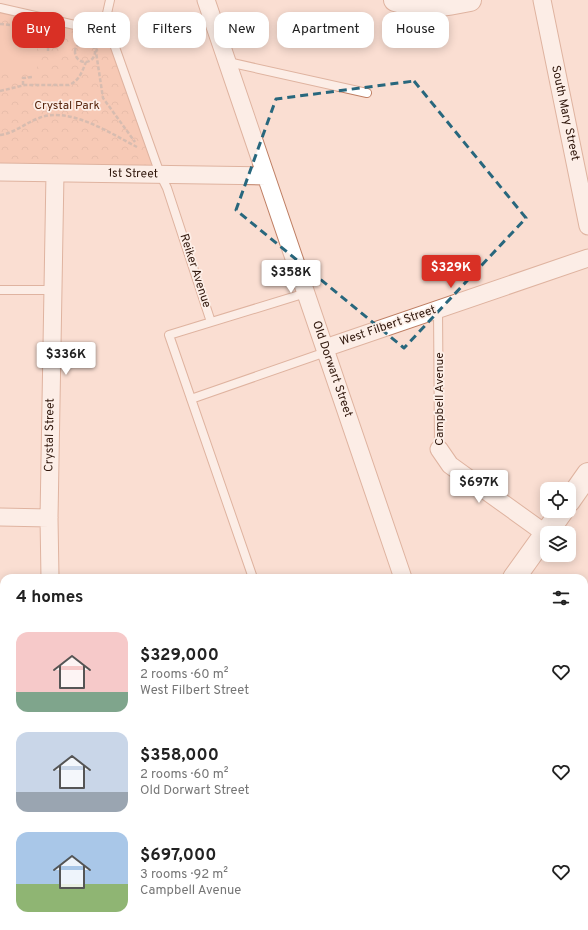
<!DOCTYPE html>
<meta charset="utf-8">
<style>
body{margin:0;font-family:Overpass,sans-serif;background:#f2f2f2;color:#222;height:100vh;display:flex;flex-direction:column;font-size:15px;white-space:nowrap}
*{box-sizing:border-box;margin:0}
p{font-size:13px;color:#767676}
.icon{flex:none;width:22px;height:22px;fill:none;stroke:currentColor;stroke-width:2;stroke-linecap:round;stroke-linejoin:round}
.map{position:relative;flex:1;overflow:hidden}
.drawer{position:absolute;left:0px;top:574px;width:588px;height:356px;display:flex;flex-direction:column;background:#fff;border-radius:12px 12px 0 0;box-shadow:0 2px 10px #0003}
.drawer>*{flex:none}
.hud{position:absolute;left:12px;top:12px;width:564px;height:36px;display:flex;gap:8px}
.tools{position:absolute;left:540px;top:482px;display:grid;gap:8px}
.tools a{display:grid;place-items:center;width:36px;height:36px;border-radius:8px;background:#fff;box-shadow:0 2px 10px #0003;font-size:20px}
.price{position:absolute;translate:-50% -34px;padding:0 9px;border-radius:4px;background:#fff;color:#222;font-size:13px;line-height:26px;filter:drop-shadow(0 1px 2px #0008)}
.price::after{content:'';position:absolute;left:50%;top:24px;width:12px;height:9px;margin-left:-6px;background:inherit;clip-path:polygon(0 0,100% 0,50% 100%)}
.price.selected{background:#d93025;color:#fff}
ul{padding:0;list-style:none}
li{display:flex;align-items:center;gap:12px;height:100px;padding:0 16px}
li span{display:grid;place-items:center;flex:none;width:112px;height:80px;border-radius:12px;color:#555}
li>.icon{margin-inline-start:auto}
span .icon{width:48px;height:48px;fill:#fffc;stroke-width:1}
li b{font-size:17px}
h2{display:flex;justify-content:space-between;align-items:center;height:48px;padding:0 16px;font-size:17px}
.pill{padding:0 14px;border-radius:12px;background:#fff;box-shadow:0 2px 10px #0003;font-size:14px;line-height:36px}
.pill.selected{background:#d93025;color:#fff}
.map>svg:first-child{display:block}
.park{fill:url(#park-crowns)}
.pitch{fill:#f4af92}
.building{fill:url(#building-hatch)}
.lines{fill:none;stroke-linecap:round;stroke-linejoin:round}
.service-casing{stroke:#bf7f64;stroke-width:10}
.minor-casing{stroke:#bf7f64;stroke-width:19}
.tertiary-casing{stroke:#bf7f64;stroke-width:23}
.primary-casing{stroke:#bf7f64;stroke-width:24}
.path{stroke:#ae9387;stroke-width:2.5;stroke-dasharray:4 2;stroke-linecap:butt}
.service{stroke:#fff;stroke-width:8}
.minor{stroke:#fff;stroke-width:17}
.tertiary{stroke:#fff;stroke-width:21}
.primary{stroke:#fff;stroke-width:22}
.marked{fill:none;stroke:#28677d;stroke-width:3;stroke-dasharray:8 5;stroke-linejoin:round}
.labels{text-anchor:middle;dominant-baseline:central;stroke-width:3.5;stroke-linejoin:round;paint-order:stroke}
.park-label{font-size:12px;fill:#58260e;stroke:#fdefe8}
.street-label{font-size:12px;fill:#30170c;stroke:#fdefe8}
</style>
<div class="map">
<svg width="588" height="930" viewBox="0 0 588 930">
<defs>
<pattern id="park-crowns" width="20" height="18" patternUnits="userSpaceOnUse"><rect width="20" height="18" fill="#f4af92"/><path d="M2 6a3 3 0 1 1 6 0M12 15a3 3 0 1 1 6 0" fill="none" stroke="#d2967d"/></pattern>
<pattern id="building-hatch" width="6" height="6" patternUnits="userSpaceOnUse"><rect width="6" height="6" fill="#a15d59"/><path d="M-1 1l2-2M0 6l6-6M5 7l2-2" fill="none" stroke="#844c48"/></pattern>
</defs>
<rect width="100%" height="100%" fill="#faded2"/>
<path class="park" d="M 0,8 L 110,33 L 160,174 L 0,172 Z
M 4,663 L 4,847 L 0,847 L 0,668 Z"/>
<path class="pitch" d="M 0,25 L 37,26 L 37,74 L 0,74 Z"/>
<path class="building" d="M 0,689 L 4,689 L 4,725 L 0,725 Z"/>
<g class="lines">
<defs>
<path id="service" d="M 0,8 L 110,33 L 160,174 L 167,188 L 211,322
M 103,31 L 110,0
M 228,62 L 367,93
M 0,290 L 52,290
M 438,308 L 439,449
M 191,399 L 326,352
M 253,578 L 169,335 L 306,293
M 0,644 L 4,648
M 0,918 L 4,913"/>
<path id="minor" d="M 206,0 L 403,578
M 542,0 L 588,226
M 0,172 L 266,176
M 325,348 L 588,258
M 439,449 L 450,465 L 546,534
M 0,517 L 49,518
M 50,578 L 49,518 L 55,173
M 0,661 L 4,656
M 0,860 L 4,860
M 123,926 L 128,930
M 489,930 L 492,926"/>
<path id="tertiary" d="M 584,812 L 588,813"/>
<path id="primary" d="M 395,0 C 427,10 438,6 470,0
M 569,501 L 588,474
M 514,578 L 562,511
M 234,930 L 237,926"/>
</defs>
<use href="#service" class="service-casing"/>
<use href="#minor" class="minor-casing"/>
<use href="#tertiary" class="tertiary-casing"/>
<use href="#primary" class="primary-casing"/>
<path class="path" d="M 0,24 L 11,25
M75 52a10 10 0 1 1 20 0a10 10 0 1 1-20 0Z
M 99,43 L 96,52 L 103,98 L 135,142
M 48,51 L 48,32
M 23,85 L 23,78 L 32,77
M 0,91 L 25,85 L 69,85 C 79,81 82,72 86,62
M 0,135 C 15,133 25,123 39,118 C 69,106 110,133 137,147
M 0,730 L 4,730
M 0,802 L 4,799
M 0,808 L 4,812
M 0,818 L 4,812"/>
<use href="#service" class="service"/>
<use href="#minor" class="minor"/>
<use href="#tertiary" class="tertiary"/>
<use href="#primary" class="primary"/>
</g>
<path d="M0 0H588V930H0ZM 414,81 L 526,218 L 404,348 L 236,210 L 276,99 Z" fill="#faded2" fill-opacity=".55" fill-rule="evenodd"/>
<path class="marked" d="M 414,81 L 526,218 L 404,348 L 236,210 L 276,99 Z"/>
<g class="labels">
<g class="park-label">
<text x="67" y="106">Crystal Park</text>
</g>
<g class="street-label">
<text transform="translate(565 113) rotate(78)">South Mary Street</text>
<text transform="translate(133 174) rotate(1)">1st Street</text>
<text transform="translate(195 271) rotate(72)">Reiker Avenue</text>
<text transform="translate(388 326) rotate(-19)">West Filbert Street</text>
<text transform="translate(332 369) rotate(71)">Old Dorwart Street</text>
<text transform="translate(440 399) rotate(-90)">Campbell Avenue</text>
<text transform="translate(50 435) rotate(-89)">Crystal Street</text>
</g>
</g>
</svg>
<div class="tools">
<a><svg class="icon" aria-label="locate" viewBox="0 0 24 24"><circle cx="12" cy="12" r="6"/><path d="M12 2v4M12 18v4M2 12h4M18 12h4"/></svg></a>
<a><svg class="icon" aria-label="layers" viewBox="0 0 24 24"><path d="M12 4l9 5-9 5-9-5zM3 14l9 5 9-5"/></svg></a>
</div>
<b class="price selected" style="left:451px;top:289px">$329K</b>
<b class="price" style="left:291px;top:294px">$358K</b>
<b class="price" style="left:66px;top:376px">$336K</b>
<b class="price" style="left:479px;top:504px">$697K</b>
<div class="hud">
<a class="pill selected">Buy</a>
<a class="pill">Rent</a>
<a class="pill">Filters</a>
<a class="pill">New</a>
<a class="pill">Apartment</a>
<a class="pill">House</a>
</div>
<section class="drawer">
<h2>4 homes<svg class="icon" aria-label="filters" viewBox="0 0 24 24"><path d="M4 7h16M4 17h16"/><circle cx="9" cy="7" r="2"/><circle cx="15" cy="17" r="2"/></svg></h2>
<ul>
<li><span style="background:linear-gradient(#f6c9c9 75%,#7fa58c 0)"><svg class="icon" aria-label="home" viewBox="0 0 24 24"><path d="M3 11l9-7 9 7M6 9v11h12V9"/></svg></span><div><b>$329,000</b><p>2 rooms · 60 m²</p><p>West Filbert Street</p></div><svg class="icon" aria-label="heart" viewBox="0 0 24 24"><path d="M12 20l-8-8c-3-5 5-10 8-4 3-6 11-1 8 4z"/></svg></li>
<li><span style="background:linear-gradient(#c9d6e8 75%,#9aa5b1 0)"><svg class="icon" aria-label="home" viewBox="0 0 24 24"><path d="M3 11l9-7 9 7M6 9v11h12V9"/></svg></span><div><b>$358,000</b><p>2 rooms · 60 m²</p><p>Old Dorwart Street</p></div><svg class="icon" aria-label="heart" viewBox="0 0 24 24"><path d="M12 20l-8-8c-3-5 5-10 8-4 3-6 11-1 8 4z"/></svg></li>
<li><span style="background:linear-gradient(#a9c7e8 65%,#8fb573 0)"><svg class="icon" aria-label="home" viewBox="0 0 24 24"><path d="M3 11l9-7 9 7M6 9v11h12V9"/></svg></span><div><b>$697,000</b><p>3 rooms · 92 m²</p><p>Campbell Avenue</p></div><svg class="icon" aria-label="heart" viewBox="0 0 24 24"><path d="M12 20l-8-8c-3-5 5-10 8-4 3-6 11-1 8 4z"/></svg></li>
</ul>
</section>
</div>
